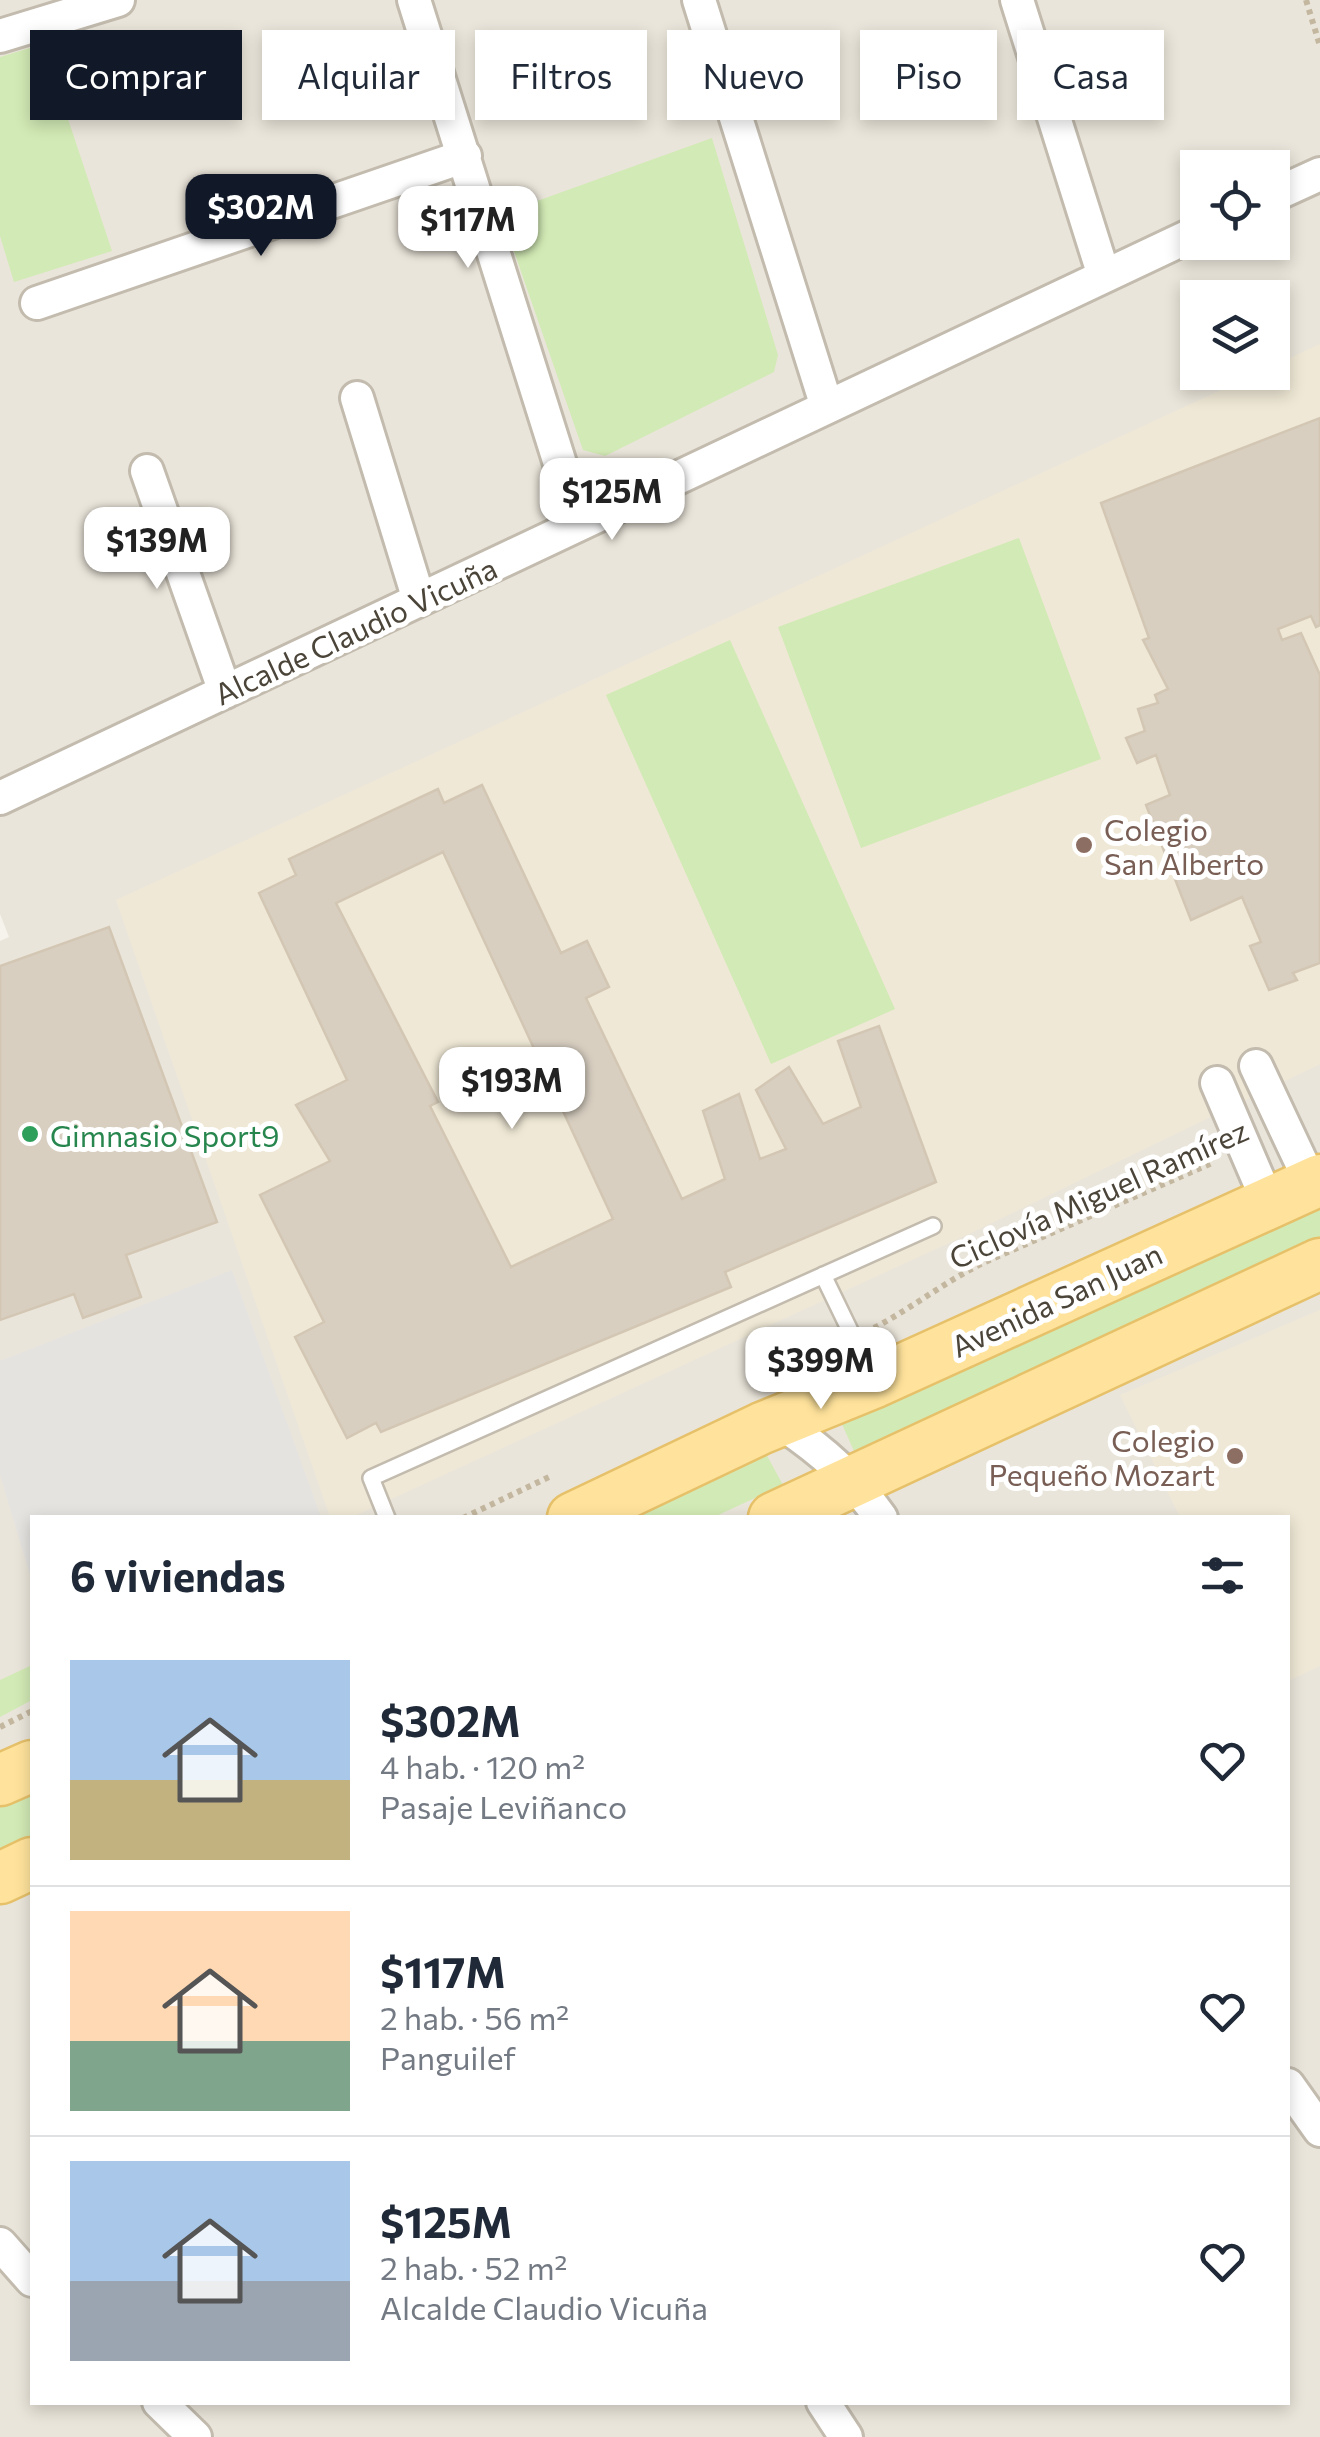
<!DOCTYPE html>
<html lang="es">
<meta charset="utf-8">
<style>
body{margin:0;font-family:Commissioner,sans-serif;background:#f2f2f3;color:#1f2937;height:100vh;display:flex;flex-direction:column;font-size:38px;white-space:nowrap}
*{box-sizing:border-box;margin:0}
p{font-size:32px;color:#747a83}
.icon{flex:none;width:55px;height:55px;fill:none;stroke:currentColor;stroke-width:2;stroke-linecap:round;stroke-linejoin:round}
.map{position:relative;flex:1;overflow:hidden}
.side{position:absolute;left:30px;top:1515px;width:1260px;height:890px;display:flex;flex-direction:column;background:#fff;border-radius:0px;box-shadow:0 5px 15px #0003}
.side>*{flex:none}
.hud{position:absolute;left:30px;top:30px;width:1260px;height:90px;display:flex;gap:20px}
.fabs{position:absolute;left:1180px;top:150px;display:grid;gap:20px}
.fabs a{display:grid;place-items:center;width:110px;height:110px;border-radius:0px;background:#fff;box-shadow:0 5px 15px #0003;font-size:50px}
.price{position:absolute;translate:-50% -85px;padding:0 22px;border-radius:20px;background:#fff;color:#222;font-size:32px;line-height:65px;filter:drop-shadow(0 2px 5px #0008)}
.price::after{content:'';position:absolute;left:50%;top:60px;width:30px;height:22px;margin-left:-15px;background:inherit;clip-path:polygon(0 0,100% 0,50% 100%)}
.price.selected{background:#111827;color:#fff}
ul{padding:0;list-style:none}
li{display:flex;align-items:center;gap:30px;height:250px;padding:0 40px}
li+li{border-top:2px solid #e0e1e3}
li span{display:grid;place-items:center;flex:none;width:280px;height:200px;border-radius:0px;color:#555}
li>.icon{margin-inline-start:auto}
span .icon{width:120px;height:120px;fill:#fffc;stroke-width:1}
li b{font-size:42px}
h2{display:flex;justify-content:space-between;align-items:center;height:120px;padding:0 40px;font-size:42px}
.chip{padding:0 35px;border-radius:0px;background:#fff;box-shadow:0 5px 15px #0003;font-size:35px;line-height:90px}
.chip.selected{background:#111827;color:#fff}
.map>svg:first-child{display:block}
.residential{fill:#eae5da;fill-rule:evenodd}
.education{fill:#efe8d6}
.green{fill:#d2eab5}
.parking{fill:#e5e3e0}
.building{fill:#d8cfc1;stroke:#d3c7b4;stroke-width:2.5;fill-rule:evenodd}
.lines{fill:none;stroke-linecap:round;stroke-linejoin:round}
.lane-casing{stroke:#c2bbae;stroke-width:20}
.street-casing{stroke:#c2bbae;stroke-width:38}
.primary-casing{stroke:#e6c16a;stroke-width:55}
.path{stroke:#c4b79f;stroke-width:6;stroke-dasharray:5 5;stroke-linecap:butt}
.lane{stroke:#fff;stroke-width:15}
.street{stroke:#fff;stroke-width:32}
.primary{stroke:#ffe39c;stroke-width:50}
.education-dot{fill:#8d6e63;stroke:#fff;stroke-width:4}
.leisure-dot{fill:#2e9e5b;stroke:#fff;stroke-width:4}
.labels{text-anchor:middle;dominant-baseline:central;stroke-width:10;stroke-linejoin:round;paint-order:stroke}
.street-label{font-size:30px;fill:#4b4439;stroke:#fff}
.education-label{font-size:30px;fill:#785e54;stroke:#fff;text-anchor:start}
.leisure-label{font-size:30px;fill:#27864d;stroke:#fff;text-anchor:start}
</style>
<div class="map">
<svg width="1320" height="2437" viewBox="0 0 1320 2437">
<rect width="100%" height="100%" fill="#f6f3ec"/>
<path class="residential" d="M 0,0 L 1320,0 L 1320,2437 L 0,2437 L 0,941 L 9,937 L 0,914 ZM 1198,168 L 1272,168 L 1272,242 L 1198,242 ZM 1198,298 L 1272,298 L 1272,372 L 1198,372 ZM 32,1518 L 1288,1518 L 1288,2402 L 32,2402 Z"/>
<path class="education" d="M 1320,344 L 1320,1064 L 973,1232 L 352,1517 L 330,1517 L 116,900 L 1258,373 L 1272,372 L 1273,366 Z
M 1320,1310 L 1320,1666 L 1288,1681 L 1288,1518 L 1180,1517 L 1120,1395 Z"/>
<path class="green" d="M 43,44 L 112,251 L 14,282 L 0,236 L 0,57 Z
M 712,138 L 778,355 L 774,372 L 605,456 L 583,450 L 501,214 Z
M 1019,538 L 1101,759 L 861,848 L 778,627 Z
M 730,640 L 895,1009 L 771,1064 L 606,695 Z
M 1320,1199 L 1320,1237 L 854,1451 L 841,1422 Z
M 765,1452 L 783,1485 L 714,1517 L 626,1518 Z
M 32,1665 L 32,1700 L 0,1717 L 0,1680 Z
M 32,1788 L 32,1837 L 0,1853 L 0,1803 Z"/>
<path class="parking" d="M 232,1270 L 321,1517 L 32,1518 L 32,1582 L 0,1475 L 0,1361 Z"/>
<path class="building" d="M 1320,418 L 1320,625 L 1316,627 L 1311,616 L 1278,629 L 1282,640 L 1301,633 L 1320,675 L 1320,963 L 1293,973 L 1297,980 L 1269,990 L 1250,946 L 1261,942 L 1242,897 L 1191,920 L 1146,805 L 1170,795 L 1156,755 L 1137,763 L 1126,738 L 1145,731 L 1138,709 L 1158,703 L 1155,695 L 1168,689 L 1143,640 L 1149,638 L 1101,503 Z
M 482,785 L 561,953 L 587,941 L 609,987 L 586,998 L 682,1199 L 725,1179 L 703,1111 L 739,1094 L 760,1159 L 786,1149 L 756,1090 L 789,1067 L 823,1124 L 861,1107 L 838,1041 L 879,1026 L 936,1182 L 725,1272 L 731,1287 L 381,1432 L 376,1423 L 347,1438 L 295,1337 L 324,1322 L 260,1195 L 330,1161 L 296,1105 L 347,1080 L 259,893 L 296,875 L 289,859 L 438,789 L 444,803 ZM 443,852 L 613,1219 L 511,1267 L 430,1106 L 438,1102 L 336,903 Z
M 109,927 L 217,1222 L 126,1255 L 141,1297 L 83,1318 L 74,1294 L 0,1320 L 0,966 Z"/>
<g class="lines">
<defs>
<path id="lane" d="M 823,1275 L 871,1374
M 387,1518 L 371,1478 L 933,1226"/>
<path id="street" d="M 414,0 L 579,524
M 699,0 L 827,407
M 1017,0 L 1104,276
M 0,36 L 118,0
M 1272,196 L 1320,174
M 37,303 L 465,156
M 357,398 L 419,600
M 147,471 L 225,692
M 0,798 L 1198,232
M 1256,1066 L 1311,1183
M 1217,1083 L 1268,1202
M 766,1427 L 784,1425 C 824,1452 853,1478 881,1518
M 1288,2085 L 1320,2130
M 0,2244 L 32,2280
M 159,2402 L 195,2437
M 823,2402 L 846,2437"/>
<path id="primary" d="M 573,1518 L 762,1428 L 875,1382 L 1320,1180
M 774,1518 L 1320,1264
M 0,1780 L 32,1766
M 0,1878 L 32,1863"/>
</defs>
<use href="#lane" class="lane-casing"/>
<use href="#street" class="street-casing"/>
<use href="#primary" class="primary-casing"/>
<path class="path" d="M 1306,0 L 1320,46
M 874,1328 C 912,1308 946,1281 985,1262 L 1212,1163
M 463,1518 L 549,1477
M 0,1727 L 32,1711"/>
<use href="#lane" class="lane"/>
<use href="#street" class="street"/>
<use href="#primary" class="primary"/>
</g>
<g class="education-dot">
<circle cx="1084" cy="845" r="10"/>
<circle cx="1235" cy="1456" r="10"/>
</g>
<circle class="leisure-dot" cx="30" cy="1134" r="10"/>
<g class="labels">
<g class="street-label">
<text transform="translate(355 630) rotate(-25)">Alcalde Claudio Vicuña</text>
<text transform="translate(1098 1193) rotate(-24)">Ciclovía Miguel Ramírez</text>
<text transform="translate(1056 1299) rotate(-25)">Avenida San Juan</text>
</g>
<g class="education-label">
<text x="1104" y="828">Colegio<tspan x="1104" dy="34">San Alberto</tspan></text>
<text x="1215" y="1439" text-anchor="end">Colegio<tspan x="1215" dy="34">Pequeño Mozart</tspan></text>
</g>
<g class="leisure-label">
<text x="50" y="1134">Gimnasio Sport9</text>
</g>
</g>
</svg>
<div class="fabs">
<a><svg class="icon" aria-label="locate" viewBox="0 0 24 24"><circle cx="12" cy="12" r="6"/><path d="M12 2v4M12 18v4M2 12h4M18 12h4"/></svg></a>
<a><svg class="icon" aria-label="layers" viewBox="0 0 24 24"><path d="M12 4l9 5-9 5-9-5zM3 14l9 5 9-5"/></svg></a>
</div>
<b class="price selected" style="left:261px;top:259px">$302M</b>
<b class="price" style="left:468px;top:271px">$117M</b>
<b class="price" style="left:612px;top:543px">$125M</b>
<b class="price" style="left:157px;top:592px">$139M</b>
<b class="price" style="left:512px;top:1132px">$193M</b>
<b class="price" style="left:821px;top:1412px">$399M</b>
<div class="hud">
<a class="chip selected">Comprar</a>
<a class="chip">Alquilar</a>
<a class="chip">Filtros</a>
<a class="chip">Nuevo</a>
<a class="chip">Piso</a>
<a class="chip">Casa</a>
</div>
<section class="side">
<h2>6 viviendas<svg class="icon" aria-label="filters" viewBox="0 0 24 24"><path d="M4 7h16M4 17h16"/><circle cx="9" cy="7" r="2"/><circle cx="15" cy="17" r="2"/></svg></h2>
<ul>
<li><span style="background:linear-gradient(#a9c7e8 60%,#c2b280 0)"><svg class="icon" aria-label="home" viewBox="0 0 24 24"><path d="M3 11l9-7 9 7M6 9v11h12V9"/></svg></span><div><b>$302M</b><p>4 hab. · 120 m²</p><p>Pasaje Leviñanco</p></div><svg class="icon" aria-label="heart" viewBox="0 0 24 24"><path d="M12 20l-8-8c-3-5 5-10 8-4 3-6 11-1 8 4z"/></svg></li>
<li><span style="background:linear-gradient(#ffd9b3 65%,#7fa58c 0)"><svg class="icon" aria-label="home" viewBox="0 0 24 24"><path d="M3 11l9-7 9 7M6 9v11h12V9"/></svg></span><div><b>$117M</b><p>2 hab. · 56 m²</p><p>Panguilef</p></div><svg class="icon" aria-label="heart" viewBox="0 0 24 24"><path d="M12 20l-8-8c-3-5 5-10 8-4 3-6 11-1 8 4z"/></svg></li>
<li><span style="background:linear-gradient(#a9c7e8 60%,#9aa5b1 0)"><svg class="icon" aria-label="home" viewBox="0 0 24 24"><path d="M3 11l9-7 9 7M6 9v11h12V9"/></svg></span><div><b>$125M</b><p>2 hab. · 52 m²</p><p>Alcalde Claudio Vicuña</p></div><svg class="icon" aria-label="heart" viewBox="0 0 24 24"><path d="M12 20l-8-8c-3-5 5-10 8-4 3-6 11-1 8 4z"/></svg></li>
</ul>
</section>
</div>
